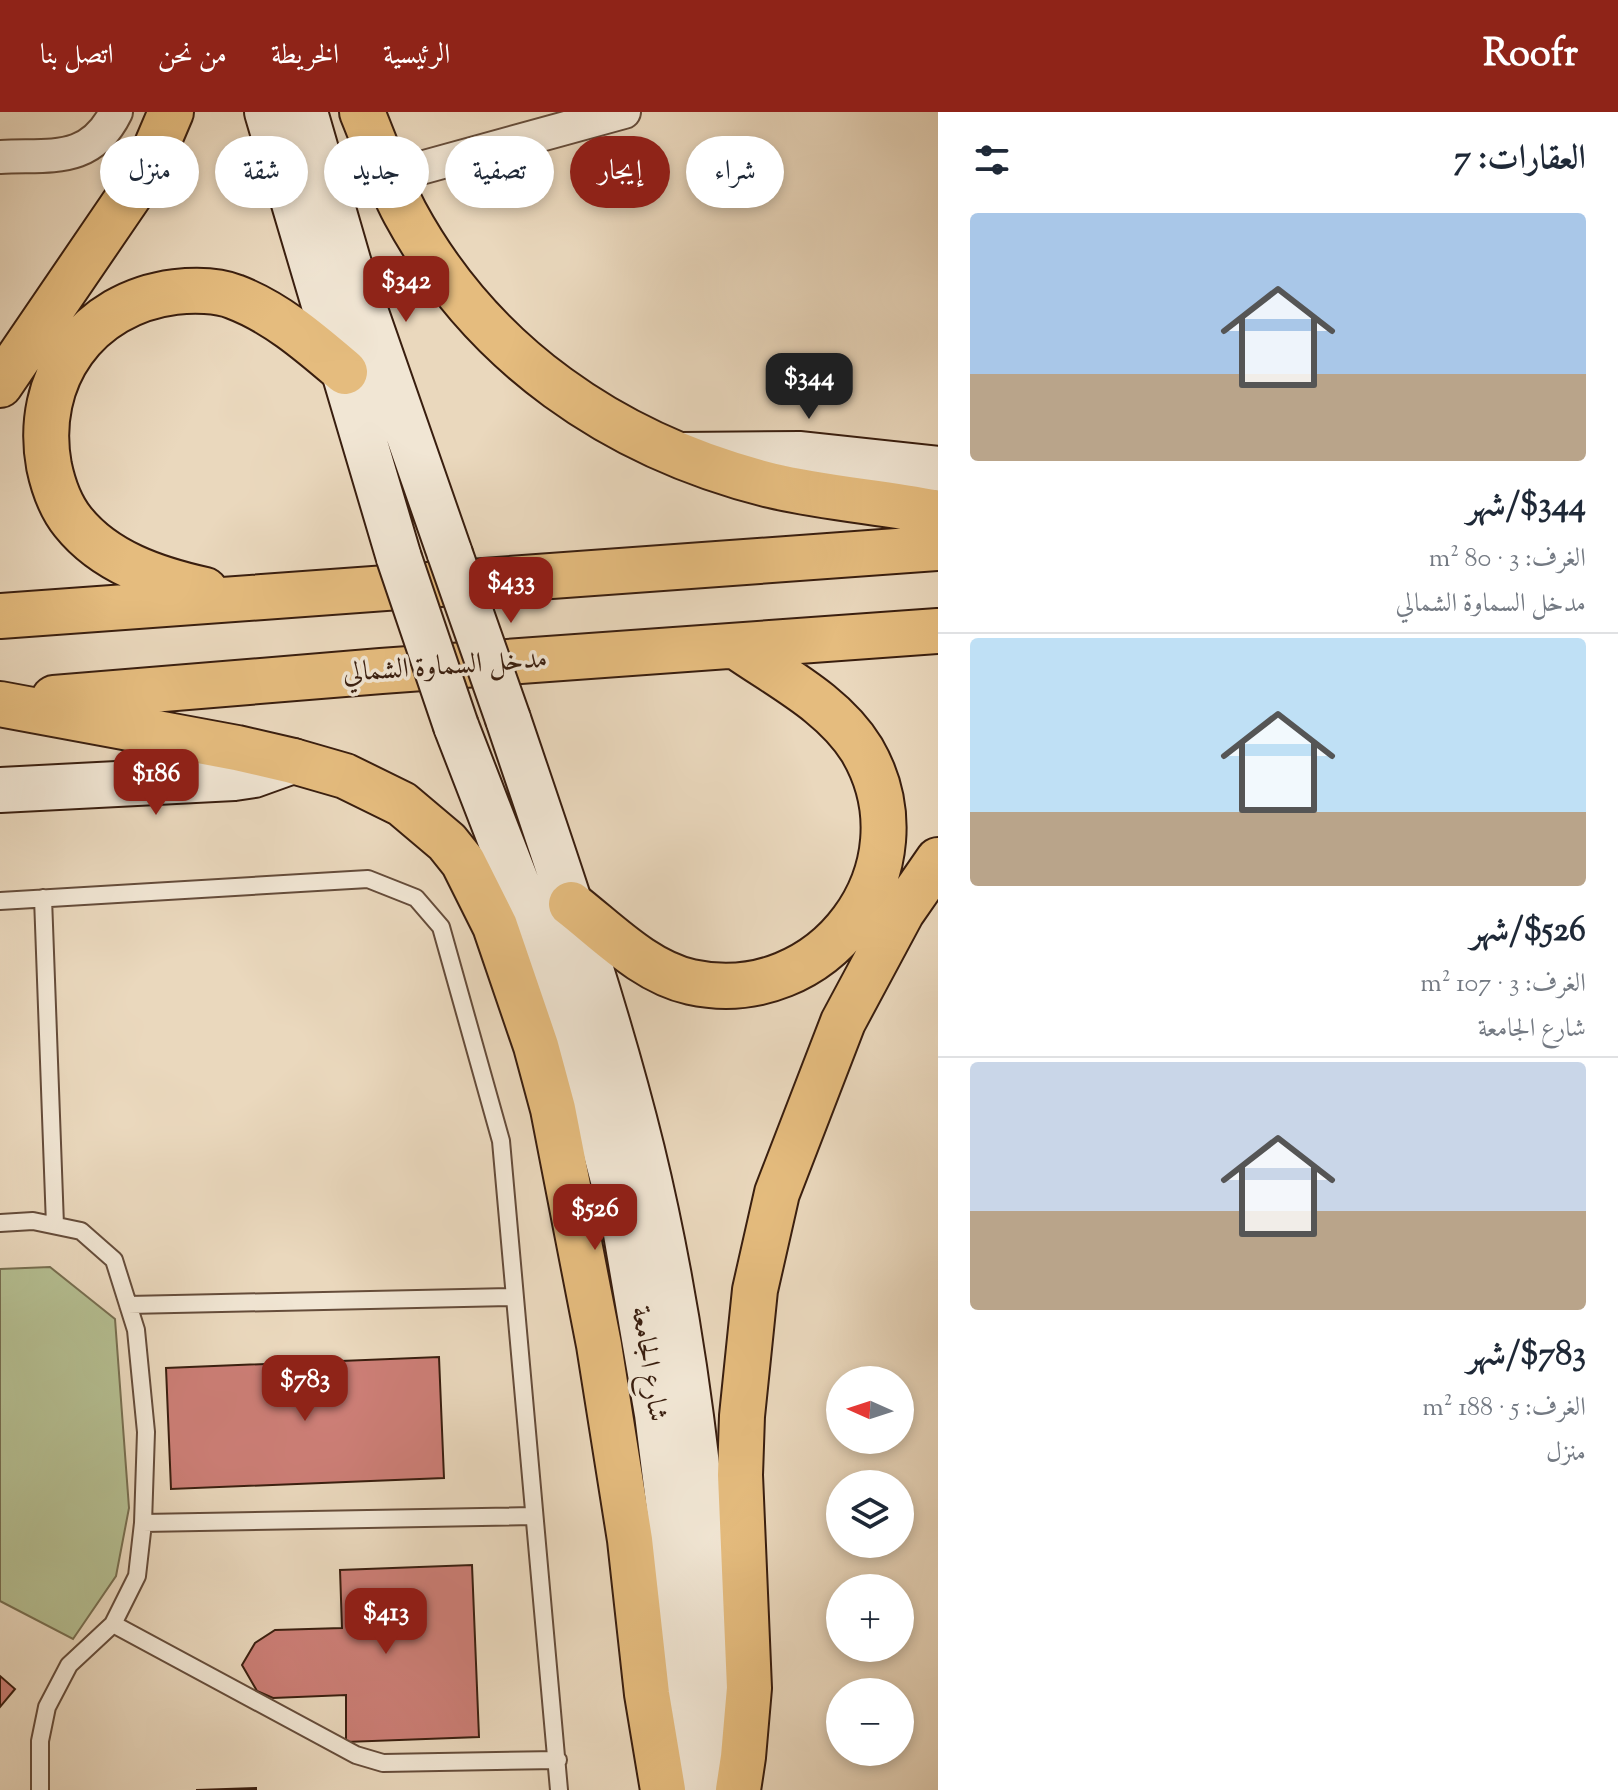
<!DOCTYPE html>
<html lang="ar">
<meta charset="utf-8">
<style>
body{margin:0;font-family:"Sorts Mill Goudy",Amiri,serif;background:#f2f2f3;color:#1f2937;direction:rtl;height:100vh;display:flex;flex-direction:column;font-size:30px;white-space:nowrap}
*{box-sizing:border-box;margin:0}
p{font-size:26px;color:#747a83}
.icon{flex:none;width:44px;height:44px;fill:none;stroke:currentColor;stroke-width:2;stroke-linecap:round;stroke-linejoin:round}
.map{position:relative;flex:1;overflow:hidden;direction:ltr}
.panel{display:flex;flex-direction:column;background:#fff;width:680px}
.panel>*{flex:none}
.guide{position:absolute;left:24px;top:24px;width:760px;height:72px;direction:rtl;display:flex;gap:16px}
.needle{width:52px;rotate:273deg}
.fabs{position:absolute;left:826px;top:1254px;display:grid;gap:16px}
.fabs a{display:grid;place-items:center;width:88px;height:88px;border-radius:50%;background:#fff;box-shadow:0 4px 12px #0003;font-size:40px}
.price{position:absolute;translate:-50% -68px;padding:0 18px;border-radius:16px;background:#8f2418;color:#fff;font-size:26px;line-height:52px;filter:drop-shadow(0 2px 4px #0008)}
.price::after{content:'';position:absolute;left:50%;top:48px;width:24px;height:18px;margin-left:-12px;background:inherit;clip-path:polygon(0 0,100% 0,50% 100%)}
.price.selected{background:#222;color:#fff}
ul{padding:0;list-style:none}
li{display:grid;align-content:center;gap:16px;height:424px;padding:0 32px}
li+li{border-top:2px solid #e0e1e3}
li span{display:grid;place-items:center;height:248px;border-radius:8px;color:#555}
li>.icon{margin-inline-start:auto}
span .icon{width:144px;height:144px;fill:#fffc;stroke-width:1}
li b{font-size:34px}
h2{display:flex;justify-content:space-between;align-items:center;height:96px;padding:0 32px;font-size:34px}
.tag{padding:0 28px;border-radius:36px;background:#fff;box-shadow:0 4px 12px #0003;font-size:28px;line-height:72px}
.tag.selected{background:#8f2418;color:#fff}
header{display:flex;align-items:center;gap:48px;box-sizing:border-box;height:112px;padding:0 40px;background:#8f2418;color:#fff}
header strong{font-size:38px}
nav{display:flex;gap:44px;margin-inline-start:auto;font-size:28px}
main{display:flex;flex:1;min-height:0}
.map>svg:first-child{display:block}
.green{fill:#b5bf92;stroke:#776e50;stroke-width:2}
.building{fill:#cc7e76;stroke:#391e0f;stroke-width:2}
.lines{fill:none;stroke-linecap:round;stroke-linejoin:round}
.service-casing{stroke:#654c3a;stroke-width:20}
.minor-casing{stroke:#654c3a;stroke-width:36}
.secondary-casing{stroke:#391e0f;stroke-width:48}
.trunk-casing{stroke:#391e0f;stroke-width:48}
.service{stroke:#f1e6d4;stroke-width:16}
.minor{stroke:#f1e6d4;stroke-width:32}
.secondary{stroke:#f1e6d4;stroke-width:44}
.trunk{stroke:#e5bc7e;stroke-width:44}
.secondary-bridge-casing{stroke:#391e0f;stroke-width:48;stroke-linecap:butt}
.secondary-bridge{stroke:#f1e6d4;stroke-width:44}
.labels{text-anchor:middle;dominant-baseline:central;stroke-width:7;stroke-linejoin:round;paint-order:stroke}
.street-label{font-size:28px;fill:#391e0f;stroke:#f1e6d4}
</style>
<header>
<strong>Roofr</strong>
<nav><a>الرئيسية</a><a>الخريطة</a><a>من نحن</a><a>اتصل بنا</a></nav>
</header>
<main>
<section class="panel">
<h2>العقارات: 7<svg class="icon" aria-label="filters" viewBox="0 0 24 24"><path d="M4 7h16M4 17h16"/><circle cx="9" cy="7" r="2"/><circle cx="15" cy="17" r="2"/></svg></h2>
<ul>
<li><span style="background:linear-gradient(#a9c7e8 65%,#b9a48a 0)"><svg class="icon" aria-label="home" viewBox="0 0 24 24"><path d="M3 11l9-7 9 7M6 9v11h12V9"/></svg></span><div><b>$344/شهر</b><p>الغرف: 3 · 80 m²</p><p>مدخل السماوة الشمالي</p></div></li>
<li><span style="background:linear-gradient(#bfe0f5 70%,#b9a48a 0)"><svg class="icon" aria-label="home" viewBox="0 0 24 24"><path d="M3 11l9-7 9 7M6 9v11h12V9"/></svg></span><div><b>$526/شهر</b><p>الغرف: 3 · 107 m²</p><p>شارع الجامعة</p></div></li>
<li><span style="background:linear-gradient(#c9d6e8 60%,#b9a48a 0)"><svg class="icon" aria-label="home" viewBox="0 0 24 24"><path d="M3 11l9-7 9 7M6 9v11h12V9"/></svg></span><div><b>$783/شهر</b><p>الغرف: 5 · 188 m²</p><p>منزل</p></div></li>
</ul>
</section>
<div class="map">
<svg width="938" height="1678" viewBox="0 0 938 1678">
<rect width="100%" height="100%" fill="#ead8bd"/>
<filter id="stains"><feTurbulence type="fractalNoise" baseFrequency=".0025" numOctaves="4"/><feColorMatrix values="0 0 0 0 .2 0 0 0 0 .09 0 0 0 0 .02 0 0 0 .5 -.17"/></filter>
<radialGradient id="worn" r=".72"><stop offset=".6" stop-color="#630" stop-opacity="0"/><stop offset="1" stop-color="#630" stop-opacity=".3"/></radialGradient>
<path class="green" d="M 50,1155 L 115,1207 L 129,1396 L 116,1464 L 73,1527 L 0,1489 L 0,1157 Z"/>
<path class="building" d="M 439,1245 L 444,1366 L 171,1377 L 166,1256 Z
M 472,1453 L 479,1625 L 346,1630 L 346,1583 L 273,1586 L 257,1579 L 242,1553 L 255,1531 L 275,1518 L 342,1516 L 340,1458 Z
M 0,1564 L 15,1577 L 0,1595 Z
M 256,1676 L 256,1678 L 196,1678 Z"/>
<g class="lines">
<defs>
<path id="service" d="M 43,786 L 55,1113
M 0,789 L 368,767 L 416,786 L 441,815 L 501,1029 L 559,1678
M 0,1111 L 33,1109 L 81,1119 L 114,1148 L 136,1218 L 146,1320 L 143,1411 L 137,1464 L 113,1512 L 69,1553 L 47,1595 L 40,1629 L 40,1678
M 128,1193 L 514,1185
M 143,1411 L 533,1404
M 113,1512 L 356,1643 L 383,1651 L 558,1648"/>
<path id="minor" d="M 0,45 C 50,42 90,53 116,0
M 388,65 L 624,0"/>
<path id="secondary" d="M 267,0 L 399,446
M 305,0 L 349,152 L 450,442
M 681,343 L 801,342 L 938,357
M 508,607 C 556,749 606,892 642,1038 C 693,1247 712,1464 722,1678
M 456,614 L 573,916 L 624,1110 L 657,1302 L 670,1405 L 687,1678
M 0,678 L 234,666 L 254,663 L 293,649"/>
<path id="trunk" d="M 362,0 C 376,34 388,69 405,101 C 482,243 614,334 770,373 C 825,386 882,390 938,401
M 0,273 L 131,81 L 148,54 L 171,0
M 205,478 C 156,467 105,450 73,410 C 60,394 53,373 49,354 C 33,267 87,191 175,180 C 193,178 218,178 235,185 C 277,201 312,232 345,260
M 0,504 L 938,436
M 54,586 L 381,559 L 938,519
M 0,592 L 237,636 L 293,649 L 345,664 L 402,692 L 447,730 L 463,750 L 495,814 L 536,934 L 553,997 L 599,1233 L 630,1428 L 647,1582 L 663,1678
M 571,792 C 607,820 645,860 691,870 C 824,899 931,756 862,638 C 834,592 780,565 737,535
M 738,1678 L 743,1645 L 749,1576 L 740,1363 L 742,1304 L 755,1178 L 777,1081 L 843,910 L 902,800 L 938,748"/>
</defs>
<use href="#service" class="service-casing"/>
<use href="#minor" class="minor-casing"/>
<use href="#secondary" class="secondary-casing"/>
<use href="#trunk" class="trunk-casing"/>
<use href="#service" class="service"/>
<use href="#minor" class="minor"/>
<use href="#secondary" class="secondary"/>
<use href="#trunk" class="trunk"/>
<defs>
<path id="secondary-bridge" d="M 450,442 L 508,607
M 399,446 L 456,614"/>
</defs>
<use href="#secondary-bridge" class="secondary-bridge-casing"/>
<use href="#secondary-bridge" class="secondary-bridge"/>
</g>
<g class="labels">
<g class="street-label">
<text transform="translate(445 555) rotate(-4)">مدخل السماوة الشمالي</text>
<text transform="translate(648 1252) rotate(81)">شارع الجامعة</text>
</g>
</g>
<rect width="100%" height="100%" filter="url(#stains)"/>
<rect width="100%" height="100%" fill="url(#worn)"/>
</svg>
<div class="fabs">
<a><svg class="needle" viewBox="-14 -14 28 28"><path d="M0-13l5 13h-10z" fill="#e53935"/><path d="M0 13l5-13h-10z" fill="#747a83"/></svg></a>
<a><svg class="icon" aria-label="layers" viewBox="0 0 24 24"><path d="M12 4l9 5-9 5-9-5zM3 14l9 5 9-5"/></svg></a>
<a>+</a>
<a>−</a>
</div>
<b class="price" style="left:406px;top:212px">$342</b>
<b class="price selected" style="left:809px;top:309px">$344</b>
<b class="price" style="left:511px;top:513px">$433</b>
<b class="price" style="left:156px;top:705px">$186</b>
<b class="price" style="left:595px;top:1140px">$526</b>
<b class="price" style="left:305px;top:1311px">$783</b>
<b class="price" style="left:386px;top:1544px">$413</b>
<div class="guide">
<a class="tag">شراء</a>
<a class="tag selected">إيجار</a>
<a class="tag">تصفية</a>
<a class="tag">جديد</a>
<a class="tag">شقة</a>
<a class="tag">منزل</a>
</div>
</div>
</main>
